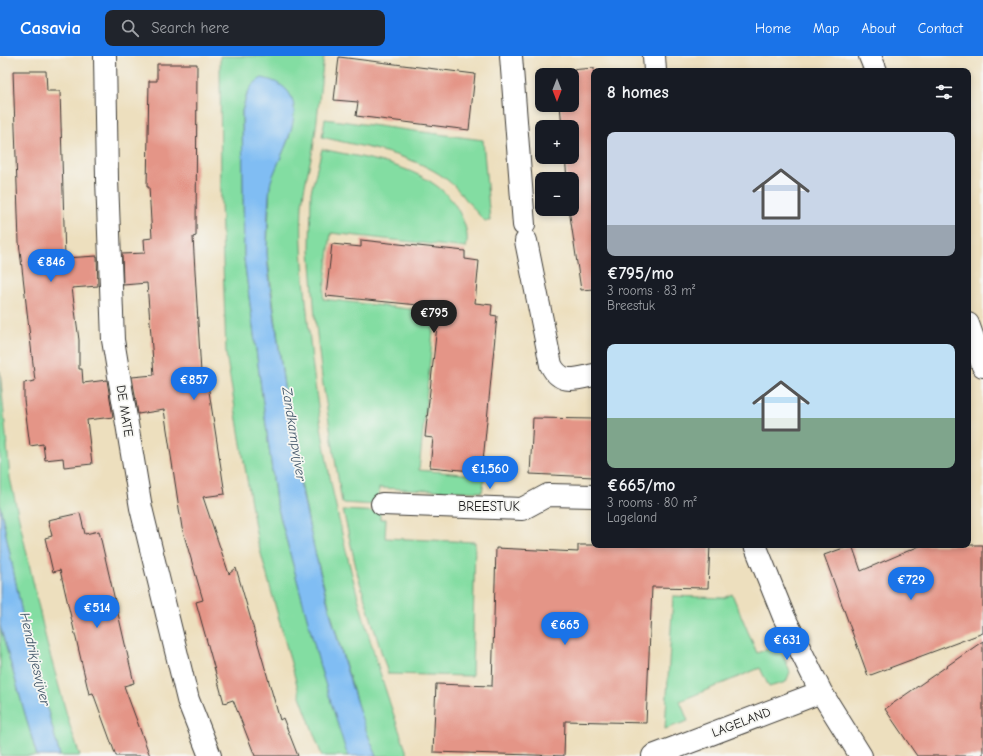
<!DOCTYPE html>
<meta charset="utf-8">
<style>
body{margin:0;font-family:"Comic Neue",sans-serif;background:#20242c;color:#f1f3f6;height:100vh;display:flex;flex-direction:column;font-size:15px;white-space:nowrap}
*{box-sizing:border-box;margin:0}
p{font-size:13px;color:#9ea1a6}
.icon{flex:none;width:22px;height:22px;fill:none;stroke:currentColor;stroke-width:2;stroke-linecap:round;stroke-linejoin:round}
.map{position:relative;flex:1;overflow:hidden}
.panel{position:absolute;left:591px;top:12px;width:380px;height:480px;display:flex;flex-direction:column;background:#171b24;border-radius:8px;box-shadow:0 2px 6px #0003}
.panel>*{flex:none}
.needle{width:26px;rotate:180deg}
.buttons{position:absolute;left:535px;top:12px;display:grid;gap:8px}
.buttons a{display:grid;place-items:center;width:44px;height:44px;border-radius:8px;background:#171b24;box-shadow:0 2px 6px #0003;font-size:20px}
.price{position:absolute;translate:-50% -34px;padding:0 9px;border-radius:14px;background:#1a73e8;color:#fff;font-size:13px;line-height:26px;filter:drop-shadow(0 1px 2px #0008)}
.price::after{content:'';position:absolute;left:50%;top:24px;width:12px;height:9px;margin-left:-6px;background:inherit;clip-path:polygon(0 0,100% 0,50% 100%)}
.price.current{background:#222;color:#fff}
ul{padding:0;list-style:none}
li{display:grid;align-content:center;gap:8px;height:212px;padding:0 16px}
li span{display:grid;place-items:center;height:124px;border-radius:8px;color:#555}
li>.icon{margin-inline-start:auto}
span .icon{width:72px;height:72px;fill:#fffc;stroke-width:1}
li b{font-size:17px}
h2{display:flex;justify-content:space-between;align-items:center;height:48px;padding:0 16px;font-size:17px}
header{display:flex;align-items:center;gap:24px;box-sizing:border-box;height:56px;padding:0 20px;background:#1a73e8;color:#fff}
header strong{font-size:19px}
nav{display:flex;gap:22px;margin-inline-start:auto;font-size:14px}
.search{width:280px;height:36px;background:#20242c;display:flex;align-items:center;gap:10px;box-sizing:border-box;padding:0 14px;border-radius:8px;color:#9ea1a6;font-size:15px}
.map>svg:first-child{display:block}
.green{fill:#83dda2;stroke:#507c5f}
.water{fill:#80bdf3;stroke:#4e6c88}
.building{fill:#e49587}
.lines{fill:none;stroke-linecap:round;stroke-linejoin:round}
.minor-casing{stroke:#3b3934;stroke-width:24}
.minor{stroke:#fff;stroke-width:22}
.labels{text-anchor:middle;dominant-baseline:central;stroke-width:3.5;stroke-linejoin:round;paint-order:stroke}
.street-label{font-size:13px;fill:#1c1c1c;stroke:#f6f6f2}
.water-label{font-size:14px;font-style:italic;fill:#3f5467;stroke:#f6f6f2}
</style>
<header>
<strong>Casavia</strong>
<div class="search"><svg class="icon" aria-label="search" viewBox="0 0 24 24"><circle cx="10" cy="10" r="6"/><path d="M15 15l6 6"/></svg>Search here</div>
<nav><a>Home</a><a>Map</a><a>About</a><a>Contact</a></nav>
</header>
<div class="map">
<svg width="983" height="700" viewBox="0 0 983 700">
<rect width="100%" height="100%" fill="#f6f6f2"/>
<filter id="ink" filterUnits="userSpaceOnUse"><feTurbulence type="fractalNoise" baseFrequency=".025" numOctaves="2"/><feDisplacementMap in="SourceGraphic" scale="8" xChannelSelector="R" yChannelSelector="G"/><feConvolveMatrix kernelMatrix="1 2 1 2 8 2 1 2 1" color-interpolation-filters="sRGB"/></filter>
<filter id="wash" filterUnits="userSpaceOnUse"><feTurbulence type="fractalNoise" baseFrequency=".012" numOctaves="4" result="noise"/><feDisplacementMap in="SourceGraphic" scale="16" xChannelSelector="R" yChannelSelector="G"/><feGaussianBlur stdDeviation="0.9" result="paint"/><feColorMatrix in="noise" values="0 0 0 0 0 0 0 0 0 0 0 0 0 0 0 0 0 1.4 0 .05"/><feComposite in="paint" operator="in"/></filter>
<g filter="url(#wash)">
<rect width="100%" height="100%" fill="#eddfbe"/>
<path class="green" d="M 220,0 L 324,0 C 320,31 318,62 313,93 C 309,112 304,130 302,149 C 300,190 305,234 309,275 C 323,424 358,559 408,700 L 377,700 L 365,675 L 334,569 L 312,484 L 287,354 L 267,197 L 270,126 L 289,82 L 293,62 L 247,38 L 242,55 L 244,203 L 276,445 L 321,614 L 349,700 L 322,700 L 300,640 L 257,483 L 226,298 L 221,146 Z
M 325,63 L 483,84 L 490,165 L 485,165 C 471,152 461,134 446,123 C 414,98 361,91 322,81 Z
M 322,93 C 370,104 441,110 462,162 C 466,171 469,182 466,192 L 331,177 L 323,243 L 435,256 L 419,414 L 485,420 L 482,436 L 379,432 L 378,449 L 342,447 L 322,322 L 315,261 L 310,194 L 311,136 Z
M 0,315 L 10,422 L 47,588 L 70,670 L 80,700 L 60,700 L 24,567 L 0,449 Z
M 343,454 L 380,456 L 380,463 L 386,463 L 385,482 L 475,486 L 472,620 L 388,618 L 358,520 Z
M 732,538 L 757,597 L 779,589 L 790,616 L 786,626 L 769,631 L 760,612 L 680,645 L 688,665 L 665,673 L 673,540 L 724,542 Z
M 0,570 L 37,700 L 0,700 Z"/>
<path class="water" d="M 262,22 C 321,34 283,91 271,125 C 268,136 267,184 267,197 C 269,229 275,261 279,293 C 292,395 312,496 341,595 C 352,631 361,666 377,700 L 349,700 L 346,695 L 321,614 L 276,445 L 244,203 L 242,55 C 247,40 247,30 262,22 Z
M 0,449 L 24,567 L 60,700 L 37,700 L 0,570 Z"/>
<g id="blocks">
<path class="building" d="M 339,1 L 475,18 L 469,74 L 356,60 L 358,46 L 334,44 Z
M 157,8 L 197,8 L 196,180 L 193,181 L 201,317 L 206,316 L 225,438 L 203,441 L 229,518 L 236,512 L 280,664 L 283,662 L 298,700 L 255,700 L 233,644 L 224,647 L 196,546 L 203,544 L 182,472 L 164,354 L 138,358 L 132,321 L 154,319 L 147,227 L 123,229 L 122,198 L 145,197 L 144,183 L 152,182 L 149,131 L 147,131 L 149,25 L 157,25 Z
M 594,12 L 594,233 L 581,234 L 569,153 L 572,153 L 572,123 L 567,123 L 565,101 L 572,101 L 572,71 L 562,71 L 560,49 L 572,49 L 572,19 L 558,19 L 557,15 Z
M 13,15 L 46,15 L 47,35 L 60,35 L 65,202 L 97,200 L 98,230 L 72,232 L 79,284 L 79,313 L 82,313 L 83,327 L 107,324 L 113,361 L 87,364 L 92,408 L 64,411 L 63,402 L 45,404 L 43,388 L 30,390 L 24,344 L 24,327 L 35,325 L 19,186 Z
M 361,184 L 465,195 L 465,203 L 479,205 L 475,247 L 492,249 L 491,259 L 497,260 L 482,416 L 430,411 L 433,382 L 425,381 L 439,251 L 326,240 L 332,188 L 361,191 Z
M 533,362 L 594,363 L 594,421 L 530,418 Z
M 80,457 L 85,478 L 99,475 L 134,627 L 124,630 L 150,700 L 116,700 L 93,637 L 89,638 L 60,514 L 53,516 L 45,482 L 52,480 L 48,464 Z
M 578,489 L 710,489 L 708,532 L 652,531 L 646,667 L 565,665 L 564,700 L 433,696 L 436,628 L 492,630 L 496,492 L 578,496 Z
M 852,489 L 861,515 L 922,489 L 983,489 L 983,577 L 868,620 L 824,499 Z
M 983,585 L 983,700 L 917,700 L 885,653 Z"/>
</g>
</g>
<g filter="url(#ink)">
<use href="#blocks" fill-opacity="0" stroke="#3b3934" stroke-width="1"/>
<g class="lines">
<defs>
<path id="minor" d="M 105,0 L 107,123 L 113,284 L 141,452 L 188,644 L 210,700
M 511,0 L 524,169
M 654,0 L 655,15
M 870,0 L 876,15
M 526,185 L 551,309 C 561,329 575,323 594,319
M 968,268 L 983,310
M 382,448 L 522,453 L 548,439 L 594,440
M 755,489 L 784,561 L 821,636 L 861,700
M 653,700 L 821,636"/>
</defs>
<use href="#minor" class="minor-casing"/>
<use href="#minor" class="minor"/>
</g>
</g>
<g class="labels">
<g class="street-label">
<text transform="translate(125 355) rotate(81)">DE MATE</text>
<text x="489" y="450">BREESTUK</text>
<text transform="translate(741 666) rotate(-21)">LAGELAND</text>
</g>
<g class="water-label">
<text transform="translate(294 378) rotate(81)">Zandkampvijver</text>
<text transform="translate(35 603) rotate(77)">Hendrikjesvijver</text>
</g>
</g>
</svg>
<div class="buttons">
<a><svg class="needle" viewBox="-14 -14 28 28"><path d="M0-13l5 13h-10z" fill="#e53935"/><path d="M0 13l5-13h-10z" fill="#9ea1a6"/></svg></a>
<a>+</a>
<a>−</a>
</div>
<b class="price" style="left:51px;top:227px">€846</b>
<b class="price current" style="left:434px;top:278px">€795</b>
<b class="price" style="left:194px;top:345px">€857</b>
<b class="price" style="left:490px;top:434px">€1,560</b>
<b class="price" style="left:911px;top:545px">€729</b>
<b class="price" style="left:97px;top:573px">€514</b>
<b class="price" style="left:565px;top:590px">€665</b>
<b class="price" style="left:787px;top:605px">€631</b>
<section class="panel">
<h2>8 homes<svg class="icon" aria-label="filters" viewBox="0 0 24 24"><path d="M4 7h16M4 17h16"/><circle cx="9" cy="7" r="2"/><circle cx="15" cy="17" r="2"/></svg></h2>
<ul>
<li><span style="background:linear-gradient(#c9d6e8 75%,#9aa5b1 0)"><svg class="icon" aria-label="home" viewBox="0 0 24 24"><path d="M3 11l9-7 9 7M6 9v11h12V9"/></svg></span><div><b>€795/mo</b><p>3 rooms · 83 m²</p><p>Breestuk</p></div></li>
<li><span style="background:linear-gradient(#bfe0f5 60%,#7fa58c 0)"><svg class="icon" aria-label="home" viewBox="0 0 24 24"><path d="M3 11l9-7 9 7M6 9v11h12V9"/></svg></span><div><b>€665/mo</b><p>3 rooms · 80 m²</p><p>Lageland</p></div></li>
</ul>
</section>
</div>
